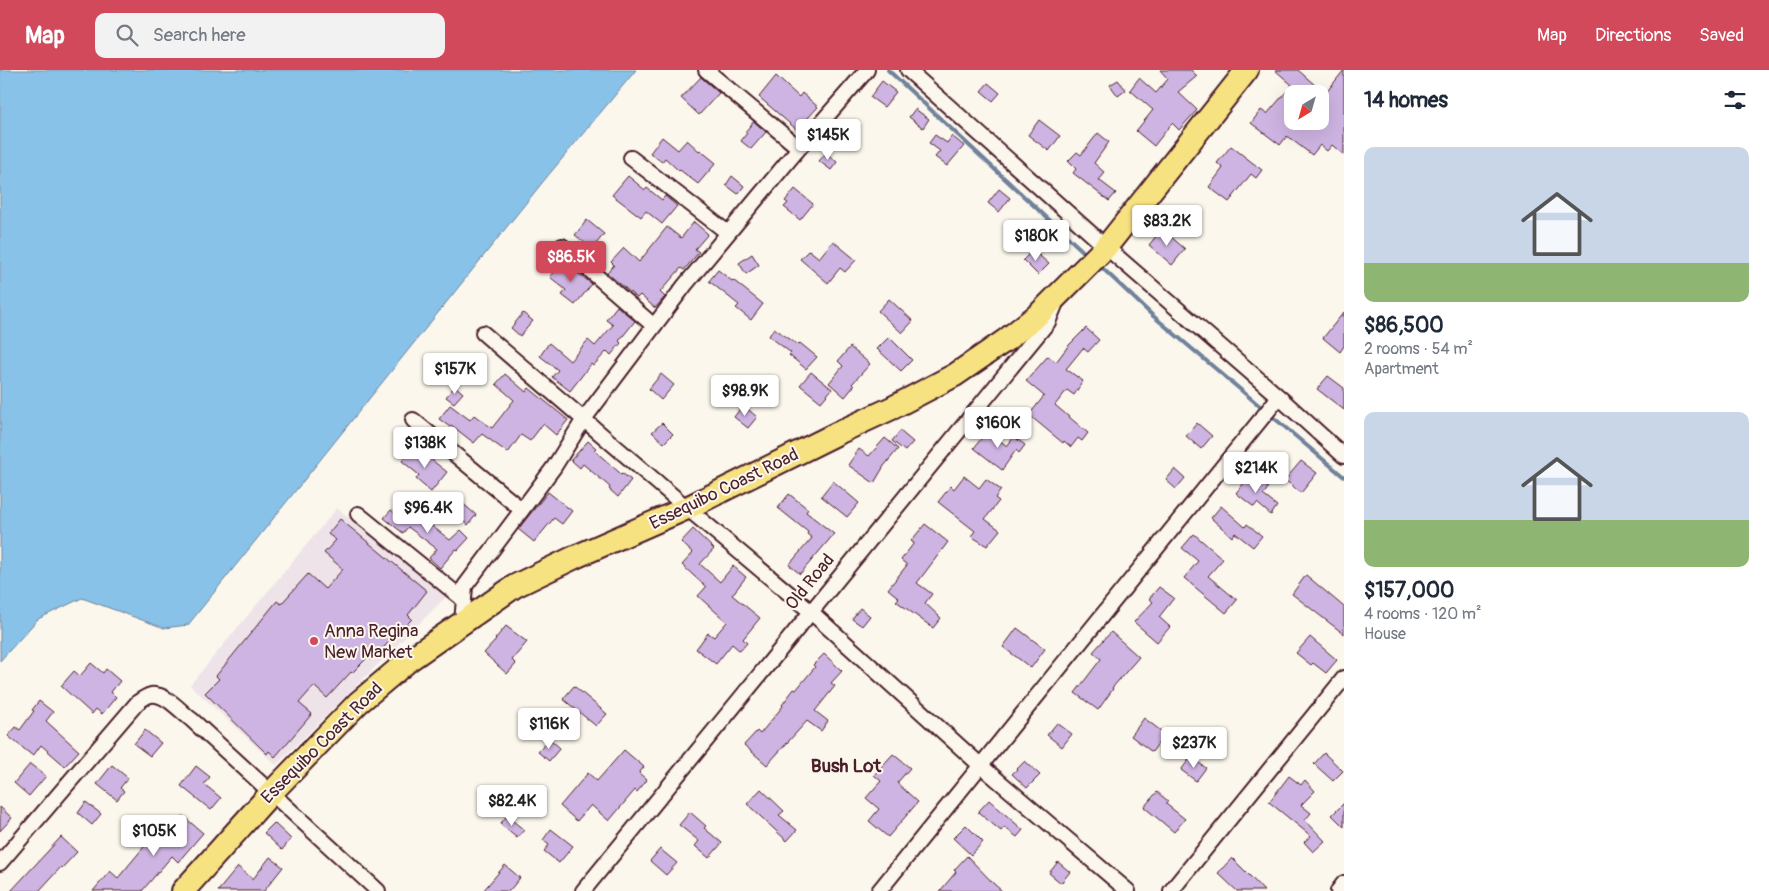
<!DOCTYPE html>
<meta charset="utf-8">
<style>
body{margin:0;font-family:Pangolin,sans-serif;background:#f2f2f3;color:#1f2937;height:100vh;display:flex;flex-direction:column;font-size:19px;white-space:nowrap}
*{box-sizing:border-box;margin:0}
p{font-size:16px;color:#747a83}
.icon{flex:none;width:28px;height:28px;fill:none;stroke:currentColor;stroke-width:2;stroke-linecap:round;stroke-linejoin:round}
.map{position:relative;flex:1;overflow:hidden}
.details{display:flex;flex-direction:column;background:#fff;width:425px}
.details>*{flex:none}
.needle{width:32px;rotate:217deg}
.buttons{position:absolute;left:1284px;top:15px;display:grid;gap:10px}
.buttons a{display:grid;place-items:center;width:45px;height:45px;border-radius:10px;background:#fff;box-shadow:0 5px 20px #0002;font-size:25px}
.price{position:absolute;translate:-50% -42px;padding:0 11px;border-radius:5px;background:#fff;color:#222;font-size:16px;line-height:32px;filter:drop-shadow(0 1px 2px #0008)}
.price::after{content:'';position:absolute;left:50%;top:30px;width:15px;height:11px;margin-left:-8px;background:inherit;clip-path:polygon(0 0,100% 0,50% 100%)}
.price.on{background:#d1495b;color:#fff}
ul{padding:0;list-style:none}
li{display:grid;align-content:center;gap:10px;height:265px;padding:0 20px}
li span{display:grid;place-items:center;height:155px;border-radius:10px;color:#555}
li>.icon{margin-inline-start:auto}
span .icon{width:90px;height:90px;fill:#fffc;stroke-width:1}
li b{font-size:21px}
h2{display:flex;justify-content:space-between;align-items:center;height:60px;padding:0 20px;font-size:21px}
header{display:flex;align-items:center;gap:30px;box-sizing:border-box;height:70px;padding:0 25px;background:#d1495b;color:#fff}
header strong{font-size:24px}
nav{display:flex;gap:28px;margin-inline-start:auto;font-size:18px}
.search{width:350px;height:45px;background:#f2f2f3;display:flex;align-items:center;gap:12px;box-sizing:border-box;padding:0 18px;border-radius:10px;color:#747a83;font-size:19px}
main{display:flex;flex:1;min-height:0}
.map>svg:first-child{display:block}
.built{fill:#eee3e9}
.water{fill:#89c2e8;stroke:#70819c}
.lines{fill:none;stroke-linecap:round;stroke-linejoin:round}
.stream{stroke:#70819c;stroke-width:4}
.building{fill:#ceb4e2;stroke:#4a1f2b;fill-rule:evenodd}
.minor-casing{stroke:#4a1f2b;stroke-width:18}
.primary-casing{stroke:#4a1f2b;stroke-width:26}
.minor{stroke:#fbf7ec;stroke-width:14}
.primary{stroke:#f7e281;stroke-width:22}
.poi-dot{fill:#d1495b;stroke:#fbf7ec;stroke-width:2}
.labels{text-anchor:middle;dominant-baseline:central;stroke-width:4;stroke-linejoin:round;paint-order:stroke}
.street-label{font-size:18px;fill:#4a1f2b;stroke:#fbf7ec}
.poi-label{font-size:18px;fill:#4a1f2b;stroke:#fbf7ec;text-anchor:start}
.neighbourhood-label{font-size:19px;font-weight:bold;fill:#4a1f2b;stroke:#fbf7ec}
</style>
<header>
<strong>Map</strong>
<div class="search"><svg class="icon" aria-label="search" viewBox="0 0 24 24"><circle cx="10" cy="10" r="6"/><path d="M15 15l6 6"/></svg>Search here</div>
<nav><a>Map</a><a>Directions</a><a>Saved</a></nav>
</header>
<main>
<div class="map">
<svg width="1344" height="821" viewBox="0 0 1344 821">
<rect width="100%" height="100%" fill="#fbf7ec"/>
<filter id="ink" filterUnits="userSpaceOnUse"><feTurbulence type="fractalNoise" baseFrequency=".02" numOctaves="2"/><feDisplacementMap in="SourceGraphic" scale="10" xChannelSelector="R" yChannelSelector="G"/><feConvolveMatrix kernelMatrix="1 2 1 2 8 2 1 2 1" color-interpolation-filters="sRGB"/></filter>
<g filter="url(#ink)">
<path class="built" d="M 337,438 L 446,527 L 276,695 L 190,615 Z"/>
<path class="water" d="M 0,0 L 636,0 L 546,108 L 188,555 L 164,558 L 82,528 L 38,549 L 0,591 Z"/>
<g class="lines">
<path class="stream" d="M 888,0 L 1087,185
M 1098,194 L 1152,245 L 1344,407"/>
</g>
<path class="building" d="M 1160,0 L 1191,0 L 1197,6 L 1178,22 L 1197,40 L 1179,60 L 1172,53 L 1154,76 L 1136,61 L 1153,40 L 1130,20 L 1139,8 L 1156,23 L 1168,9 Z
M 1275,0 L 1298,0 L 1325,24 L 1344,0 L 1344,85 L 1332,75 L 1327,81 L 1320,75 L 1312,85 L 1287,66 L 1280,75 L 1251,53 L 1261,40 L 1267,44 L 1292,15 ZM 1292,24 L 1320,24 L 1320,51 L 1292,51 Z
M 776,6 L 799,27 L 802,23 L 818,37 L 797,60 L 759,27 Z
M 701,7 L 719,23 L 699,45 L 681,28 Z
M 1118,10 L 1126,20 L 1118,26 L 1110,15 Z
M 882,11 L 896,22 L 884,37 L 870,27 Z
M 988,13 L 1000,23 L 993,31 L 981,21 Z
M 915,39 L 929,49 L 923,58 L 909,47 Z
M 1039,50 L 1060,66 L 1049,81 L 1028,65 Z
M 754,51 L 766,62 L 751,79 L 741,71 L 747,63 L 745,62 Z
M 1098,63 L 1109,72 L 1094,93 L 1105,103 L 1099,110 L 1116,123 L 1109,131 L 1073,103 L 1076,99 L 1068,91 L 1077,82 L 1081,85 Z
M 935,65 L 947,73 L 952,66 L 964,76 L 947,96 L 935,87 L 940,81 L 929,73 Z
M 662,67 L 678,80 L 687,70 L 699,81 L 700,80 L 716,93 L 698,114 L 680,100 L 679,101 L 665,88 L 662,92 L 650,83 Z
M 1231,76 L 1262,100 L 1256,108 L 1251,104 L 1229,132 L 1209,117 L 1223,98 L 1217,93 Z
M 826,83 L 837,92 L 831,100 L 819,91 Z
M 628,106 L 645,120 L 647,118 L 662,130 L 665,126 L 677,136 L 662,154 L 646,141 L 641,147 L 612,125 Z
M 732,106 L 744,116 L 738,124 L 726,115 Z
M 795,119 L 813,134 L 800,150 L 784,137 L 788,133 L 785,131 Z
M 999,119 L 1010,128 L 999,142 L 988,133 Z
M 587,150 L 604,164 L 592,179 L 575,165 Z
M 694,152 L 708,164 L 695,179 L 699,182 L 684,200 L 681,198 L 660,222 L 665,227 L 655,238 L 640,225 L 637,228 L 607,203 L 614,195 L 611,192 L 624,178 L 639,192 L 667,157 L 681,168 Z
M 1162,159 L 1185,179 L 1172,195 L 1149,175 Z
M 833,171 L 856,190 L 845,202 L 840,198 L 828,213 L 800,189 L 809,180 L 819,188 Z
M 1033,180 L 1049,194 L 1038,205 L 1023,190 Z
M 752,184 L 759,195 L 746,204 L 739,193 Z
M 563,192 L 592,214 L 575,235 L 562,225 L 566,220 L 550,207 Z
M 718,200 L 732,211 L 733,210 L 763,234 L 751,250 L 736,238 L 739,235 L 709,211 Z
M 889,229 L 913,251 L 902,263 L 878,241 Z
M 617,236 L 635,251 L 619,271 L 621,273 L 611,285 L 607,281 L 593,296 L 591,294 L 570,321 L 552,307 L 558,300 L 540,286 L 549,273 L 570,291 L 588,270 L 595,276 L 613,255 L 606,250 Z
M 1344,242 L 1344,276 L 1340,282 L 1323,268 Z
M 523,243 L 533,251 L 520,266 L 511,258 Z
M 774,258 L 798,275 L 800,273 L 817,287 L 806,299 L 789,285 L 791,283 L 769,266 Z
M 1086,258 L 1099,270 L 1088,282 L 1083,278 L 1066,299 L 1083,311 L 1074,325 L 1067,320 L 1055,335 L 1088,363 L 1082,371 L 1078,368 L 1071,377 L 1064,371 L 1063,373 L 1029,345 L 1044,326 L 1026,311 L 1048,286 L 1056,292 L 1069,275 Z
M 889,267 L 912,290 L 901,301 L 877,279 Z
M 850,277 L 870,294 L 852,314 L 854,316 L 845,327 L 829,313 L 843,296 L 838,291 Z
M 811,302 L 832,319 L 821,332 L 800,315 Z
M 505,304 L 526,322 L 529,318 L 568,350 L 556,365 L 543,354 L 530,371 L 521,365 L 508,383 L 482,364 L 474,373 L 451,355 L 450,357 L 439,349 L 450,335 L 470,350 L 474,345 L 492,358 L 514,330 L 496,314 Z
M 661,304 L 674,315 L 661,330 L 649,319 Z
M 1328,306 L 1344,318 L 1344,340 L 1317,319 Z
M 455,316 L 463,323 L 454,333 L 446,327 Z
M 743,335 L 757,347 L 748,358 L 734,347 Z
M 662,353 L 673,364 L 664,373 L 652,362 Z
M 1197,353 L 1212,366 L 1201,379 L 1186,366 Z
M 900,361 L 913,372 L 905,381 L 892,371 Z
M 987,361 L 1007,376 L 1014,367 L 1025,375 L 1019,383 L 1016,380 L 1002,400 L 974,378 Z
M 885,368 L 898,379 L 884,396 L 874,413 L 848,395 L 859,379 L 869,386 Z
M 588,371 L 596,378 L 594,380 L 621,404 L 622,403 L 631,410 L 618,427 L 609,419 L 610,417 L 583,394 L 580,398 L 571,390 Z
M 414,376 L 447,402 L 431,422 L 416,409 L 419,405 L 402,391 Z
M 1301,391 L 1317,403 L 1301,423 L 1285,410 Z
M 1175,399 L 1185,408 L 1176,419 L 1166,410 Z
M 1251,404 L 1268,418 L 1263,425 L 1277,436 L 1271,445 L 1257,433 L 1254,437 L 1236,423 Z
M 964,406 L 979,418 L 986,409 L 1001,420 L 995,428 L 999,431 L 985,449 L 1000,460 L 987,476 L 971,466 L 975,461 L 938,432 L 951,416 L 954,419 Z
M 833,411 L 859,433 L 847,447 L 821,426 Z
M 548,422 L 572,441 L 562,454 L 554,448 L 534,472 L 518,459 Z
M 789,424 L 808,439 L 806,442 L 834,464 L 800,504 L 789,495 L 812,468 L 807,464 L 808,462 L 778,438 Z
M 460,431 L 476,445 L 468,455 L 452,441 Z
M 405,435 L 450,470 L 461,460 L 469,468 L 458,480 L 456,479 L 440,498 L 429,488 L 437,479 L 408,457 L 403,463 L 384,448 L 391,440 L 397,445 Z
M 1221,436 L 1245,457 L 1247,454 L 1262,466 L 1253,477 L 1235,463 L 1232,467 L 1211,448 Z
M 340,449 L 427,521 L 408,545 L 412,549 L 371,590 L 368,587 L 352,603 L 351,602 L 327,628 L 314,616 L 299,633 L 312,644 L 275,687 L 269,681 L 267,684 L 205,623 L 219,609 L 216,606 L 277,531 L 281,534 L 308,504 L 325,519 L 343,499 L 324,483 L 336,470 L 328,464 Z
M 925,454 L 948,472 L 917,513 L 932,524 L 925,533 L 941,548 L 933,558 L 896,531 L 899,528 L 888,519 L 907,495 L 901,490 L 914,473 L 911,471 Z
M 693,459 L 714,479 L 700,494 L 720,512 L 733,496 L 746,507 L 732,525 L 760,548 L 743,569 L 747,573 L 740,581 L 732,574 L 716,594 L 696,579 L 708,563 L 714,567 L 727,552 L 698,526 L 706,517 L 682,495 L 693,483 L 681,472 Z
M 1194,464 L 1223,489 L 1208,506 L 1237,530 L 1226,543 L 1184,508 L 1198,491 L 1182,478 Z
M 1306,505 L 1344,537 L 1344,564 L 1292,524 Z
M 1159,517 L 1174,528 L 1159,547 L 1170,557 L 1157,572 L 1134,552 L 1153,532 L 1149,529 Z
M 860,538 L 870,546 L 862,556 L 852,549 Z
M 506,556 L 527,572 L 512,590 L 516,594 L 507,604 L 484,583 L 496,570 L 495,569 Z
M 1017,558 L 1045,579 L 1031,598 L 1003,577 Z
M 1111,562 L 1139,587 L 1112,618 L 1113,619 L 1098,640 L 1075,623 L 1101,589 L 1093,582 Z
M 1310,567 L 1337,590 L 1326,603 L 1313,593 L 1311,595 L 1296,583 Z
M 824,584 L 842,601 L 831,613 L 835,616 L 815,641 L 828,651 L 821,661 L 807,651 L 767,695 L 744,675 L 757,661 L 760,664 L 783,636 L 782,635 L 794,619 L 796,620 L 815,597 L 813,595 Z
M 91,593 L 103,603 L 106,599 L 120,611 L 111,622 L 116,627 L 102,644 L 96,639 L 92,644 L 61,616 L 74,601 L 80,606 Z
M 574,616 L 607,644 L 596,656 L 563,629 Z
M 39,631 L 53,642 L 46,651 L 79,681 L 65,696 L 41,675 L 33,686 L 8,666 L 16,657 L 20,660 L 34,641 L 32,640 Z
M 1144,648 L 1165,664 L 1152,682 L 1131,666 Z
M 1057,653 L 1072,664 L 1062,677 L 1047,665 Z
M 145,660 L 161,673 L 150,686 L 134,674 Z
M 550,669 L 560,678 L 549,691 L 538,682 Z
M 624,680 L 644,697 L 639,703 L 647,710 L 637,722 L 635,720 L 609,751 L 591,735 L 577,751 L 560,736 L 588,703 L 597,711 Z
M 1324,683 L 1343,701 L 1333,711 L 1314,694 Z
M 893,684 L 910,698 L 897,713 L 918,732 L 888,767 L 869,751 L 879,739 L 866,728 L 881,711 L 874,705 Z
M 1191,687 L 1206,698 L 1196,711 L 1181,700 Z
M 1025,691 L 1040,705 L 1027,718 L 1012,704 Z
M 30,694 L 46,706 L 29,726 L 14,713 Z
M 112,695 L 128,708 L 120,718 L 124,721 L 117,730 L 97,714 Z
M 196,696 L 210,707 L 204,714 L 221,728 L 211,740 L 181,716 Z
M 1289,706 L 1301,715 L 1305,710 L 1315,721 L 1301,735 L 1311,743 L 1305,750 L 1325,771 L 1313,782 L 1304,772 L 1311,766 L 1269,732 Z
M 761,719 L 784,741 L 779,745 L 797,760 L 787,771 L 747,734 Z
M 1157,722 L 1168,731 L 1166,734 L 1185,749 L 1174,762 L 1144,737 Z
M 989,730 L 1023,760 L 1017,767 L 1004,757 L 1001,761 L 978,742 Z
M 86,732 L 101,744 L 92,755 L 78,743 Z
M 1344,733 L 1344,757 L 1332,745 Z
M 0,737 L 12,748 L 0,761 Z
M 690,742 L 706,756 L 704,758 L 722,773 L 709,788 L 695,776 L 699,771 L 679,755 Z
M 183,746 L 203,763 L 178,792 L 172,786 L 142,821 L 93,821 L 110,801 L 118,808 L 148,772 L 172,748 L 177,753 Z
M 507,746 L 524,760 L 517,768 L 500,754 Z
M 274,753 L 291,769 L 282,780 L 264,763 Z
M 966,755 L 983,772 L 971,785 L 953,768 Z
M 551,759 L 573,776 L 559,793 L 544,781 L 549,775 L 543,770 Z
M 61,767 L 77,782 L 62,798 L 61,797 L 39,821 L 11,821 Z
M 660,779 L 677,793 L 666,805 L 650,791 Z
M 967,786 L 994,814 L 1002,821 L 940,821 L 956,802 L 954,800 Z
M 270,787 L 283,797 L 264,821 L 218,821 L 238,797 L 253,809 Z
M 1232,788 L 1250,806 L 1264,821 L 1237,821 L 1218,803 Z
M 1058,792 L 1070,802 L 1061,813 L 1049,803 Z
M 505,795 L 520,808 L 509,821 L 483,821 Z"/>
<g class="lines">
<defs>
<path id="minor" d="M 706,0 L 799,78
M 908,0 L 1106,177 L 1279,327 L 1344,386
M 631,88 L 728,163
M 562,176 L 654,256
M 483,263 L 687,438 L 810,541 L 980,695 L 1128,821
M 413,350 L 522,440
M 358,444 L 464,530
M 462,553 L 465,516 L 554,397 L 584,349 L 685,215 L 794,84 L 867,0
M 0,793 L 137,633 C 141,630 146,626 151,625 C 166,623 181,642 192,650 L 378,821
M 583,821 L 1048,252 L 1055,235
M 879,821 L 1279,327
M 1171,821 L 1344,608
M 1338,821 L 1344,813"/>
<path id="primary" d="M 183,821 L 270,724 L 358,633 L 409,590 L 515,516 L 575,487 L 687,438 L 840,362 L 892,338 L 955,305 L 1006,270 L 1039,244 L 1106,177 L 1247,0"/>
</defs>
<use href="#minor" class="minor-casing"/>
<use href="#primary" class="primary-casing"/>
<use href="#minor" class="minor"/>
<use href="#primary" class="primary"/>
</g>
</g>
<circle class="poi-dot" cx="314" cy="571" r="5"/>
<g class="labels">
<g class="street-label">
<text transform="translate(724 419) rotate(-26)">Essequibo Coast Road</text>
<text transform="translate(810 512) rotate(-51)">Old Road</text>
<text transform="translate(322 673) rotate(-45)">Essequibo Coast Road</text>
</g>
<g class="poi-label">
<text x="324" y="561">Anna Regina<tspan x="324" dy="21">New Market</tspan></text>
</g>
<g class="neighbourhood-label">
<text x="846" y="696">Bush Lot</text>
</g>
</g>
</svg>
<div class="buttons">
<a><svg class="needle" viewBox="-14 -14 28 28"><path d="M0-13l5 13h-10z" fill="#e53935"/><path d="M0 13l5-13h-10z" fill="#747a83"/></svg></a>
</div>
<b class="price" style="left:828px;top:91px">$145K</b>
<b class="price" style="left:1167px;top:177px">$83.2K</b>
<b class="price" style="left:1036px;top:192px">$180K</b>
<b class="price on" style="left:571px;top:213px">$86.5K</b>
<b class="price" style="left:455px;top:325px">$157K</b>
<b class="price" style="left:745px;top:347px">$98.9K</b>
<b class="price" style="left:998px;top:379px">$160K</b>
<b class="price" style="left:425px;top:399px">$138K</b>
<b class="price" style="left:1256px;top:424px">$214K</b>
<b class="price" style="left:428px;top:464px">$96.4K</b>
<b class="price" style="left:549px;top:680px">$116K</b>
<b class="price" style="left:1194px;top:699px">$237K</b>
<b class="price" style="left:512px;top:757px">$82.4K</b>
<b class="price" style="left:154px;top:787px">$105K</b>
</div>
<section class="details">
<h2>14 homes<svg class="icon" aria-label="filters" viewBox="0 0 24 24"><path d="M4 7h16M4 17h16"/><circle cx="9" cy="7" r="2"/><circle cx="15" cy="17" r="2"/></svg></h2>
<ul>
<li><span style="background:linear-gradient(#c9d6e8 75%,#8fb573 0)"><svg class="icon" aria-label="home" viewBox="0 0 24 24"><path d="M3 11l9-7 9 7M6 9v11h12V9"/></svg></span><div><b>$86,500</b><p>2 rooms · 54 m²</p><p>Apartment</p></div></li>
<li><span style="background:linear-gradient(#c9d6e8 70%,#8fb573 0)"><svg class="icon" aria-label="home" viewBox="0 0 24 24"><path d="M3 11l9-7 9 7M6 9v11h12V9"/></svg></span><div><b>$157,000</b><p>4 rooms · 120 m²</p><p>House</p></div></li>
</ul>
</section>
</main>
